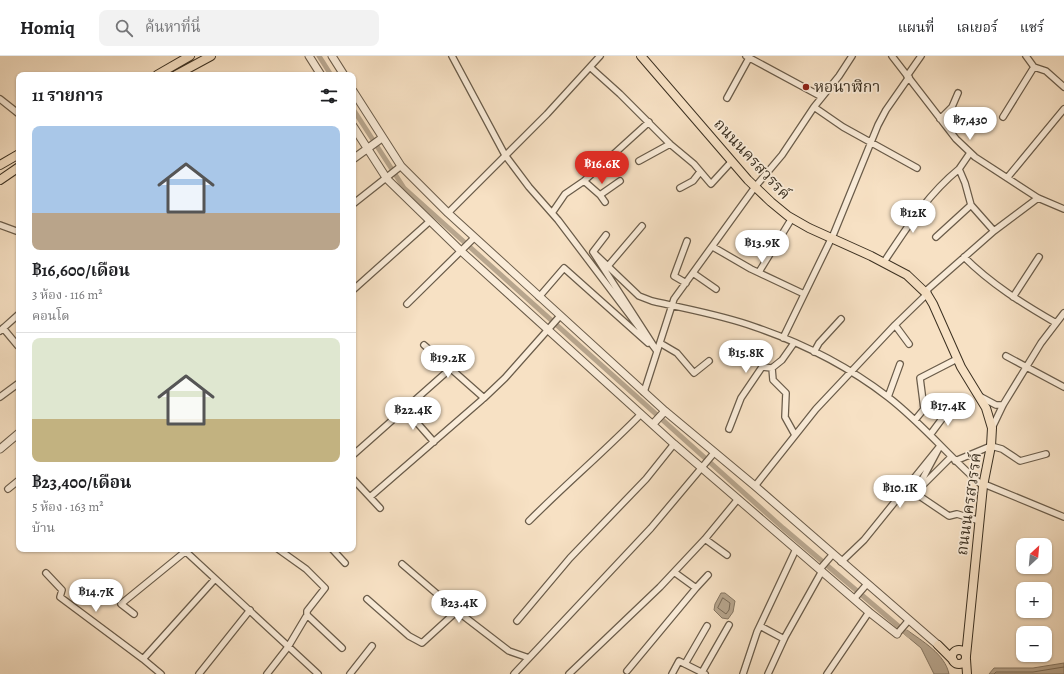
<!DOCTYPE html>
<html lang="th">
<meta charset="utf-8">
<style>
body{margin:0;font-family:Alegreya,"Noto Serif Thai",serif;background:#f2f2f2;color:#202124;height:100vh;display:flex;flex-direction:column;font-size:15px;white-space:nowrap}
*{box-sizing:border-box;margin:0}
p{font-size:13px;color:#757577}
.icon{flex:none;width:22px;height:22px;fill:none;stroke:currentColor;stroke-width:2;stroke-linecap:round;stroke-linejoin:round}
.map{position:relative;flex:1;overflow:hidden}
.side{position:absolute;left:16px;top:16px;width:340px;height:480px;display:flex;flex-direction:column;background:#fff;border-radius:8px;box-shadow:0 1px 3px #0004}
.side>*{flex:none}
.needle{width:26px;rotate:26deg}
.tools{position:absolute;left:1016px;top:482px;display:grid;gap:8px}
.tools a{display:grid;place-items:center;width:36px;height:36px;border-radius:8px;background:#fff;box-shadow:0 1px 3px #0004;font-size:20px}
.price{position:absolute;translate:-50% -34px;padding:0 9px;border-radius:14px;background:#fff;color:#222;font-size:13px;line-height:26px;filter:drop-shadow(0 1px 2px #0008)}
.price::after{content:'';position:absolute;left:50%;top:24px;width:12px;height:9px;margin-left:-6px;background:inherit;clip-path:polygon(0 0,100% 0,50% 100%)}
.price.on{background:#d93025;color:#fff}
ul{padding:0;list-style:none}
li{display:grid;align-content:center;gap:8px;height:212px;padding:0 16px}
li+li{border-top:1px solid #e0e0e0}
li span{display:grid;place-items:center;height:124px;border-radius:8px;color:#555}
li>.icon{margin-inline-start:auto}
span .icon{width:72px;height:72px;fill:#fffc;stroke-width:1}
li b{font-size:17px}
h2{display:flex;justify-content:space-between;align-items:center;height:48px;padding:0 16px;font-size:17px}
header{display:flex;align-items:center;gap:24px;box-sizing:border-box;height:56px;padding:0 20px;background:#fff;border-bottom:1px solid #e0e0e0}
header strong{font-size:19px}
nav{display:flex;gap:22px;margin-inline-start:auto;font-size:14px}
.search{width:280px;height:36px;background:#f2f2f2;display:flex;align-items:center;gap:10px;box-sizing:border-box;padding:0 14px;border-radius:8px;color:#757577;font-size:15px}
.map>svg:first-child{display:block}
.water{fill:#b7a58d;stroke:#857662}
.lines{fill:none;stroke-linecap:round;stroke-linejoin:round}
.shore{stroke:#796a57;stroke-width:1}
.canal{stroke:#b7a58d;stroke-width:5}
.minor-casing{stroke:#6a5c4a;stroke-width:8}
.tertiary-casing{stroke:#6a5c4a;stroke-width:9}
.primary-casing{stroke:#3b3021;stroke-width:10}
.minor{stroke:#faecd9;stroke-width:5.5}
.tertiary{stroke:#faecd9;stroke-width:7}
.primary{stroke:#f7e1c4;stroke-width:8}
.poi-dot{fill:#8f2418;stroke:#faecd9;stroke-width:1.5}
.labels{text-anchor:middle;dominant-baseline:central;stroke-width:3.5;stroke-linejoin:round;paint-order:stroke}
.poi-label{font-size:16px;fill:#3b3021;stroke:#faecd9;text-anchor:start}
.street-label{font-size:16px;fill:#3b3021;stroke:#faecd9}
</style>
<header>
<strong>Homiq</strong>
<div class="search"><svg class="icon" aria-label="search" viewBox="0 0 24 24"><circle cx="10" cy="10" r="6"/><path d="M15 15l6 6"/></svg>ค้นหาที่นี่</div>
<nav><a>แผนที่</a><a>เลเยอร์</a><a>แชร์</a></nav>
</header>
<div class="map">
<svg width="1064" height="618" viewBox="0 0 1064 618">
<rect width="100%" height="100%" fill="#f7e1c4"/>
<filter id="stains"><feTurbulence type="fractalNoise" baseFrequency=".005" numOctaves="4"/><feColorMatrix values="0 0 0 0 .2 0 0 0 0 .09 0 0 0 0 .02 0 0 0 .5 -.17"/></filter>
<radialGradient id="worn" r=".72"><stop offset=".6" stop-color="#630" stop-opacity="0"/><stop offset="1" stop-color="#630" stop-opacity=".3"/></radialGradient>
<path class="water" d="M 721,537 L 725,537 L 735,545 L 733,556 L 728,563 L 722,562 L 714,554 L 715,548 Z
M 907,574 C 922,585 945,598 949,618 L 934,618 L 921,592 L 903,577 Z
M 1064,607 L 1064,618 L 989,618 L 994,612 L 1033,612 Z"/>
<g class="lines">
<path class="shore" d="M 723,542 L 730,547 L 729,554 L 726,558 L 718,552 Z
M 994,618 L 996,616 L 1033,616 L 1064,611"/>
<path class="canal" d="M 319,0 L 331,19
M 353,53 L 404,132 L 783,472 L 910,580"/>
<defs>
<path id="minor" d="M 452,0 L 505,99 L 529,131 L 558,164 L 657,295 L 593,196 L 639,240 L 652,245 C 686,253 722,259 755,271 C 802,287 849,311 888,341 C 923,368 950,402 983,430
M 746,0 L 822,41
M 892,0 L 956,83 L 975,101 L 1038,142 L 1064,153
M 1026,0 L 1034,11 L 1046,15 L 1064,31
M 590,11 L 620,38 L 670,88 L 694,108 L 711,128 L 732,105
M 907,20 L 921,0
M 727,42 L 749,2
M 0,43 L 19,58
M 814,51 L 843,71 L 917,112
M 1003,61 L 1034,11
M 940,63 L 952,51 L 958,37
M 970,97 L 959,113 L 965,127 L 971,149 L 994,175
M 639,105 L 670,88
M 1007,122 L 1064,53
M 584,125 L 600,139 L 605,146
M 680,132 L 693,125 L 700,116
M 600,139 L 620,125
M 353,148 L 401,110
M 448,157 L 547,58 L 600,0
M 552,157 L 565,138 L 584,125 L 649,66
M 0,169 L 19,176
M 936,181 L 971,149
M 713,191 L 751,213 L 804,238
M 593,196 L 606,179
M 964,201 C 991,228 1023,248 1056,267
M 884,206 C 906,173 927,139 959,113
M 608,210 L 642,170
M 759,216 L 792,162
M 693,217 L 716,233
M 686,227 L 674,220 L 687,185
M 353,234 L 430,165
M 539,241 L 564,212 L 648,287
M 1013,241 L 1039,201
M 407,248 L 474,182
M 895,269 L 909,288
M 3,272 L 18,290
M 0,275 L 19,258
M 783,282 L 834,177 L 878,69 L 886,54 L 909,21
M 660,287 L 677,297 L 694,317 L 709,305
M 424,289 L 484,342
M 814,296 L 819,287 L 841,263
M 1006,300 L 1064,331
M 772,312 L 773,324 L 786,337 L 785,361 L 795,379
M 644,336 L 674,243 L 755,131 L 782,99 L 814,51 L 839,20 L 852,0
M 0,341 L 19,327
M 888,341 L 900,308
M 981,341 L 996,349 L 1003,349
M 405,353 L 434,386
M 915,364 L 924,353 L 920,322 L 957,303
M 992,372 L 1003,349 L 1041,287 L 1064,257
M 729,373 L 741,342 L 762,311 L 772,312 L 782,304 L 794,287
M 930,379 L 950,352
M 353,399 L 450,313
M 955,405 L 991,390 L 1002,393 L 1020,405 L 1046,398
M 353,423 L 380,452
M 984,428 L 1064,461
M 755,430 L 816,353 L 895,269 L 927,238 L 928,233 L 994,175 L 1038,142
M 8,433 L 19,424
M 915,437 L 949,460 L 957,458 L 980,465
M 370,441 L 484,342 L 505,322 L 560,260
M 529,465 C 566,428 605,395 641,358
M 705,483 L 727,499
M 183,493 L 318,618
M 332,493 L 345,507
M 841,506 L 864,484 L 940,390 L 915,437 L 951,401
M 402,508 L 457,555 L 509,595 L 529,602
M 820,513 L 833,498
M 46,517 L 62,534 L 60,541 L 143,603
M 696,532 L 708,519
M 367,543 L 409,580 L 422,587 L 457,555
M 854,543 L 867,528
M 134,558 L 121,548 L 186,495
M 307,559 L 342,592
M 517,565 L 570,502 L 646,423 L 674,388
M 760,570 L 784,583
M 897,578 L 909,564
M 685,608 L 707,570
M 627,615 L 696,532 L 674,516
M 161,618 L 143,603 L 215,523
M 199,618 L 250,554
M 267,618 L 288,591 L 307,559 L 307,555 L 325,532 L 306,513 L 278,493
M 350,618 L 372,590
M 514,618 L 651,472 L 714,397
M 569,618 L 660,531 L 705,483 L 738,443
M 672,618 L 679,605 L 705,618
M 701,618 L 729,569
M 743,618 L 757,576 L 796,493
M 768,618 L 785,581 L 822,515
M 827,618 L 869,556"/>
<path id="tertiary" d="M 309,0 L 321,19
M 332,0 L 344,19
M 353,35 L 401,110 L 448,157 L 665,355 L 755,430 L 938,589
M 353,70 L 387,123 L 461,195 L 674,388 L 869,556 L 897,578
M 353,103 L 382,82
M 653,368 L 665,355
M 0,393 L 19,377"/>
<path id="primary" d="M 641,0 L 748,124 L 771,146 L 788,160 L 809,172 L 871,200 L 907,219 L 927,238 L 933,248 L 961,311 L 986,352 L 992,372 L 991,390 L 983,430 L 966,600
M 157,19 L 190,0
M 176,19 L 211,0
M 0,109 L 19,98
M 0,124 L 19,111
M 938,589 L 953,604
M952 601a7 7 0 1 1 14 0a7 7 0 1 1-14 0Z
M 966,603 L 967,618"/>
</defs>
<use href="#minor" class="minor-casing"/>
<use href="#tertiary" class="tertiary-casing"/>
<use href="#primary" class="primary-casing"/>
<use href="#minor" class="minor"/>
<use href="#tertiary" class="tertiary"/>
<use href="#primary" class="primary"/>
</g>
<circle class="poi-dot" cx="806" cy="31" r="4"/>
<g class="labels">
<g class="poi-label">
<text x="814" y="31">หอนาฬิกา</text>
</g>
<g class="street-label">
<text transform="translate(752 103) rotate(47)">ถนนนครสวรรค์</text>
<text transform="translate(969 448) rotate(-82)">ถนนนครสวรรค์</text>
</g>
</g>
<rect width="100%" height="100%" filter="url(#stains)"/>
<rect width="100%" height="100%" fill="url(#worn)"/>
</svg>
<div class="tools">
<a><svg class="needle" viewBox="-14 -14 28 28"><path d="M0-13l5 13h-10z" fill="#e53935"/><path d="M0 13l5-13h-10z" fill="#757577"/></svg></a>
<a>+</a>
<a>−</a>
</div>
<b class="price" style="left:970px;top:85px">฿7,430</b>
<b class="price on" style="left:602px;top:129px">฿16.6K</b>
<b class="price" style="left:913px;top:178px">฿12K</b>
<b class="price" style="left:762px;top:208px">฿13.9K</b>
<b class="price" style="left:746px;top:318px">฿15.8K</b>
<b class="price" style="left:448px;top:323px">฿19.2K</b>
<b class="price" style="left:948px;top:371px">฿17.4K</b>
<b class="price" style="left:413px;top:375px">฿22.4K</b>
<b class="price" style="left:900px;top:453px">฿10.1K</b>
<b class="price" style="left:96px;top:557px">฿14.7K</b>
<b class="price" style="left:459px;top:568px">฿23.4K</b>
<section class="side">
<h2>11 รายการ<svg class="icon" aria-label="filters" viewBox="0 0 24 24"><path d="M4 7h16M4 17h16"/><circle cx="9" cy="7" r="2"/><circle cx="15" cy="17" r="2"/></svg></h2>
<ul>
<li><span style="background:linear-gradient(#a9c7e8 70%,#b9a48a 0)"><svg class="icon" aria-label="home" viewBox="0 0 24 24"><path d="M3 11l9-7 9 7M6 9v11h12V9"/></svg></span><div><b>฿16,600/เดือน</b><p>3 ห้อง · 116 m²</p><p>คอนโด</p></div></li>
<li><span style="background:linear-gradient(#dfe7d0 65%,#c2b280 0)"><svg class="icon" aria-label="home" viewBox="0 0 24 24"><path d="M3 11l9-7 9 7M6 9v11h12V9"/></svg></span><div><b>฿23,400/เดือน</b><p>5 ห้อง · 163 m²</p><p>บ้าน</p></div></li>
</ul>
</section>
</div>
